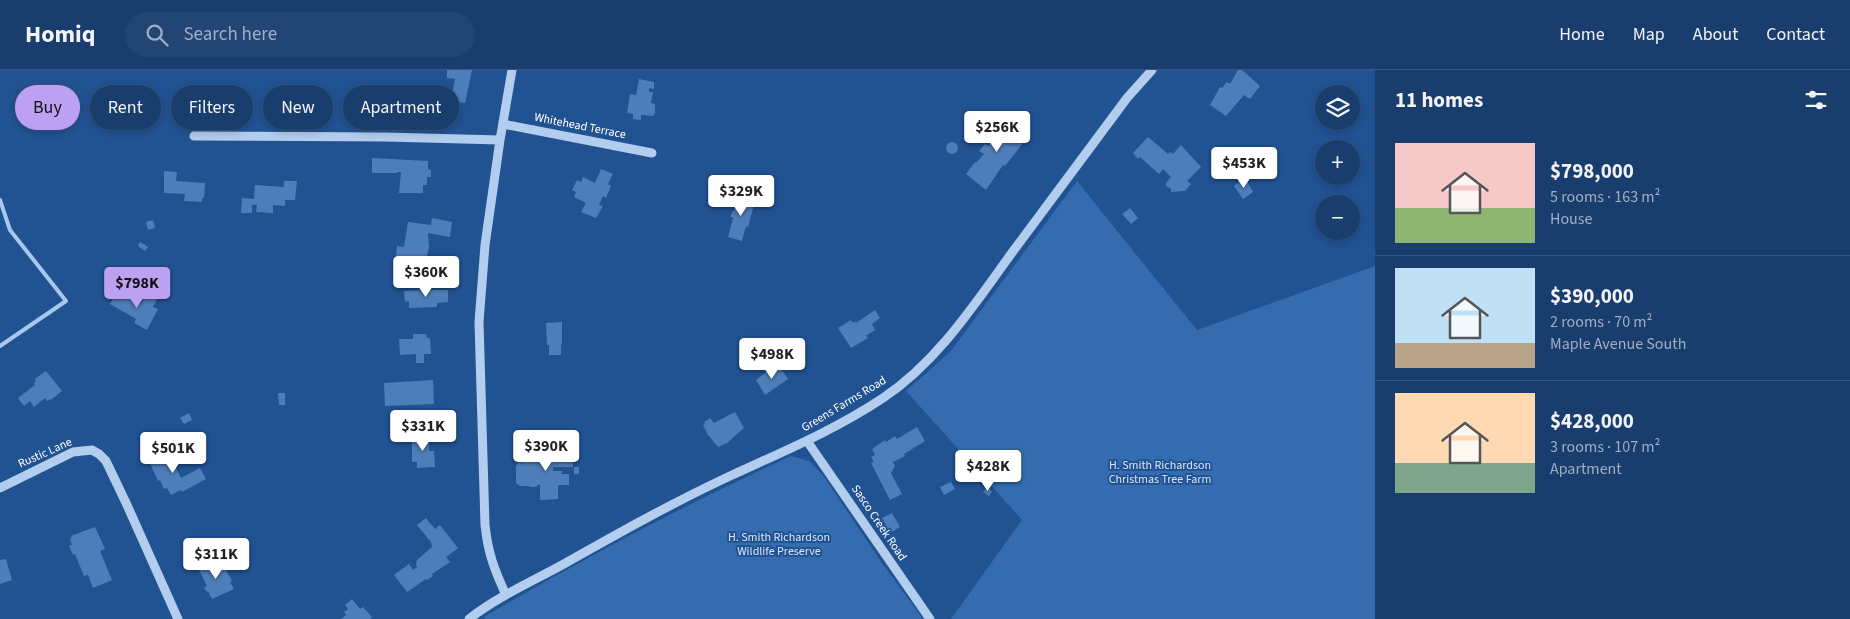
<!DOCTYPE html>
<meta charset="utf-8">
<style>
body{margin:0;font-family:"Source Sans 3",sans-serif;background:#224573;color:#f1f3f6;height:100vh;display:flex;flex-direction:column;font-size:19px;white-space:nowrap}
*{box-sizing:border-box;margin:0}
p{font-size:16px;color:#9faec2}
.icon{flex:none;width:28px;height:28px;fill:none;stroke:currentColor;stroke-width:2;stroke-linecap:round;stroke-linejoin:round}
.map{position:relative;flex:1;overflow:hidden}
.side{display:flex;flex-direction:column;background:#193e6e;width:475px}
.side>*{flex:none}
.top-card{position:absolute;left:15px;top:15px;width:475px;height:45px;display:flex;gap:10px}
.tools{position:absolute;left:1315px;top:15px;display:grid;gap:10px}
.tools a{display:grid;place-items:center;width:45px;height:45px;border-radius:50%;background:#193e6e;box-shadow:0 2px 8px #0003,0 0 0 1px #375781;font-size:25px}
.price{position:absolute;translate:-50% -42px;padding:0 11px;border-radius:5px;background:#fff;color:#222;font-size:16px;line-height:32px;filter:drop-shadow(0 1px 2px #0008)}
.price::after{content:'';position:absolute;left:50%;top:30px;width:15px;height:11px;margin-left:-8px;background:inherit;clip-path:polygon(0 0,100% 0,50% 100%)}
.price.active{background:#bca0f2;color:#111}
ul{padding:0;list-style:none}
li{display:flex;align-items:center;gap:15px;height:125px;padding:0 20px}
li+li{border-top:1px solid #375781}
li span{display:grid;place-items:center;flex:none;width:140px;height:100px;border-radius:0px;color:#555}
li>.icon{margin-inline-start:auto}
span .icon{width:60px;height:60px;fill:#fffc;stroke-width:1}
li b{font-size:21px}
h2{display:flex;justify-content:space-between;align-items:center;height:60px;padding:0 20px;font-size:21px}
.chip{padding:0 18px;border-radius:22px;background:#193e6e;box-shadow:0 2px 8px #0003,0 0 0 1px #375781;font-size:18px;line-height:45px}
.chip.active{background:#bca0f2;color:#111}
header{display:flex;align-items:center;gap:30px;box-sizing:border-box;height:70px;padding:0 25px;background:#193e6e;border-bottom:1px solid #375781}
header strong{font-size:24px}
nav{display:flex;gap:28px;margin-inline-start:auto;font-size:18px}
.search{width:350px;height:45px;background:#224573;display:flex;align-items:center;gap:12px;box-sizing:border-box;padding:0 18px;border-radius:28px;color:#9faec2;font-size:19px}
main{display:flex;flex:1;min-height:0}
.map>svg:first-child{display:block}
.green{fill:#346caf}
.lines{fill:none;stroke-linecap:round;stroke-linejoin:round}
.stream{stroke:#a6c8ee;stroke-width:4}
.building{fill:#4e7eba}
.minor{stroke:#b2cded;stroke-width:9}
.labels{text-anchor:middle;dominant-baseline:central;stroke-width:4;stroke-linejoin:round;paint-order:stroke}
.street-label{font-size:12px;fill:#fff;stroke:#215292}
.park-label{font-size:12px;fill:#d8e7f9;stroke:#215292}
</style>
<header>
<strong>Homiq</strong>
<div class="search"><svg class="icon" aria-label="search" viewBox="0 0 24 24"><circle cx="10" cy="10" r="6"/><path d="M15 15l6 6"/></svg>Search here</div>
<nav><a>Home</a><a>Map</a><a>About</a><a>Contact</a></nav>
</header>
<main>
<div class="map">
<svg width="1375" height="549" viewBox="0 0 1375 549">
<rect width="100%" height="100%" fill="#215292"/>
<path class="green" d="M 1077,111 L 1197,260 L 1375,196 L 1375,549 L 951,549 L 1022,450 L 906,321 L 950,282 Z
M 791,386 L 809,391 L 822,404 L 882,493 L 923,549 L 485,549 L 484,547 C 584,488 686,434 791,386 Z"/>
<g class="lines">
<path class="stream" d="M 0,130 L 10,160 L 66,231 L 0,276"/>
</g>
<path class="building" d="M 447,0 L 472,0 L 465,33 L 451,31 L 455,9 L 447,8 Z
M 1238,0 L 1242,0 L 1260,16 L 1250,29 L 1244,25 L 1226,46 L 1210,35 L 1220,17 L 1222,18 L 1227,12 L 1230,14 Z
M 639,9 L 654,12 L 654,19 L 649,18 L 649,22 L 653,22 L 651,33 L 655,34 L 655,43 L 653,46 L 641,45 L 641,50 L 633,49 L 633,44 L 627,43 L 630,24 L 636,25 Z
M 1013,48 L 1027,59 L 1019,71 L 1023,73 L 1005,96 L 1003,95 L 986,120 L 966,104 L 975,92 L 976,93 L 984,84 L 979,81 L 985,74 L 988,76 L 990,74 L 989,73 L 998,62 L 996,60 L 1001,53 L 1006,57 Z
M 399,49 L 405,49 L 405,54 L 399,54 Z
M 1148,67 L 1168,84 L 1170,82 L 1173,84 L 1181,75 L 1201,97 L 1187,111 L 1191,114 L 1185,121 L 1171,122 L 1171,119 L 1166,116 L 1166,113 L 1171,107 L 1163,99 L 1159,104 L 1140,87 L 1138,89 L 1133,83 Z
M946 78a6 6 0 1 1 12 0a6 6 0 1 1-12 0Z
M 372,88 L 428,91 L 428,99 L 431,100 L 431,107 L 427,107 L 427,115 L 423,115 L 423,123 L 399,123 L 401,102 L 397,102 L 397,103 L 372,103 Z
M 601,99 L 613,104 L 608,114 L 611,116 L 606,128 L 603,126 L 599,135 L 603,136 L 596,148 L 581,142 L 586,133 L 574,127 L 576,122 L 572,120 L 577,110 L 581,112 L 583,107 L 595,113 Z
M 164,101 L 177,102 L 176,111 L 205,113 L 204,128 L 202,128 L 202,132 L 184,131 L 185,124 L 164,123 Z
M 1243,109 L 1245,112 L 1247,111 L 1253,122 L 1243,129 L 1234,116 Z
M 284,111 L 297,111 L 295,130 L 285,130 L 285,136 L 273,135 L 273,143 L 256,142 L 257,135 L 252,135 L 252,143 L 241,143 L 242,128 L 254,129 L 255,115 L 284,117 Z
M 736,125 L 755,131 L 748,157 L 746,156 L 742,171 L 728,167 L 732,152 L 733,147 L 730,147 L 736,136 L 733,135 Z
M 1130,138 L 1138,148 L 1131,154 L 1122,144 Z
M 432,148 L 452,152 L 450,167 L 428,163 L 429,177 L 425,194 L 401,191 L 402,187 L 396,186 L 397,176 L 404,177 L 408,152 L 431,155 Z
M 153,150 L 155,158 L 148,160 L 146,152 Z
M 140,172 L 148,177 L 145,181 L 138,176 Z
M 426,220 L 448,220 L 448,232 L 437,233 L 437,237 L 409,238 L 409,231 L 405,232 L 404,221 Z
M 120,222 L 141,234 L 146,224 L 157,229 L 153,237 L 158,239 L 147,260 L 134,253 L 136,249 L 110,234 L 115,225 L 117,226 Z
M 875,240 L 880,248 L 872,254 L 875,260 L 866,266 L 868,268 L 851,278 L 838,258 L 851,250 L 853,253 L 855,251 L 856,253 Z
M 562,252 L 562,274 L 561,274 L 561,285 L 549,285 L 549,275 L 547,275 L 546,253 Z
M 413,264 L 426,264 L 427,268 L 430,268 L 431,284 L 424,284 L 424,293 L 416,293 L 416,284 L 400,285 L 399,269 L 413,269 Z
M 780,297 L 788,309 L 765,325 L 756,310 L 768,301 L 771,302 Z
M 46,301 L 62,321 L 51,330 L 50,329 L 47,331 L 45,328 L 34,337 L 30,331 L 24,336 L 18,328 L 35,315 L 34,313 L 36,311 L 35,309 Z
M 433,310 L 434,334 L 385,336 L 384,313 Z
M 278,323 L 285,323 L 285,335 L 279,335 Z
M 735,342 L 744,358 L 727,373 L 718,377 L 708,365 L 703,355 L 705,354 L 704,352 L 710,348 L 714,353 Z
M 189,343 L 192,350 L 184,354 L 180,348 Z
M 917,357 L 925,371 L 904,384 L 905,386 L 893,392 L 895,396 L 891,403 L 902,424 L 890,430 L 871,393 L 874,392 L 871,387 L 875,385 L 872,379 L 885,370 L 886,372 L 895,366 L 897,369 Z
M 429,364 L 429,381 L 434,381 L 435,397 L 417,398 L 417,392 L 412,392 L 412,369 L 417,369 L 417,365 Z
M 573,376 L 573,397 L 553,397 L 553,401 L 562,401 L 562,404 L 569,404 L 569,415 L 558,415 L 558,429 L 540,430 L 540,415 L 537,415 L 537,417 L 529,417 L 529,416 L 520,416 L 516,413 L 516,396 L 518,393 L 546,388 L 546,378 Z
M 159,379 L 163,386 L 171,382 L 176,392 L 174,394 L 181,408 L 200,398 L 206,409 L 182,422 L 181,420 L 171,425 L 167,418 L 164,419 L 160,410 L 158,411 L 150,393 L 153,391 L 150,384 Z
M 574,397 L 579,397 L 579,404 L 574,404 Z
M 951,412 L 955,419 L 944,425 L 940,417 Z
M 987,417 L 992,421 L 989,426 L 983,422 Z
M 892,443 L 900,457 L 890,463 L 882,448 Z
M 426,448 L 435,459 L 440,455 L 458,478 L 446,487 L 450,492 L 432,504 L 433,506 L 427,510 L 426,509 L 407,522 L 394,505 L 409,494 L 413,500 L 417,497 L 416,494 L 417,490 L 432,477 L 431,472 L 417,455 Z
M 95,457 L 105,479 L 100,481 L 112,510 L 93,518 L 88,505 L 84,506 L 75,484 L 73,485 L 69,476 L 72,475 L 70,469 L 72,468 L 71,466 Z
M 6,489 L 12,510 L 0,514 L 0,490 Z
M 212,491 L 217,502 L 225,498 L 232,511 L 230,512 L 234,519 L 212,529 L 208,521 L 207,522 L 204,518 L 207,516 L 198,498 Z
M 352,529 L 360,539 L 363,537 L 372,547 L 370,549 L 341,549 L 346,545 L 344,542 L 348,539 L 345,535 Z"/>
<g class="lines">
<path class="minor" d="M 503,54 L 652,83
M 194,66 L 386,67 L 500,70
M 807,371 L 930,549
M 0,418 L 73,382 L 92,380 L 99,384 L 106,391 L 127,435 L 178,549
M 506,525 C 494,499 488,483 485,455 L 479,252 L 485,175 L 500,70 L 512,0
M 469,549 C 497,527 531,512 562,495 C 617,464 672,433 730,406 C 782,382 835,360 883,328 C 937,292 974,235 1011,184 C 1050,132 1088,80 1127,28 L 1152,0"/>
</g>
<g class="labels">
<g class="street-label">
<text transform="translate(580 56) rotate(11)">Whitehead Terrace</text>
<text transform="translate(844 334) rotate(-31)">Greens Farms Road</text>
<text transform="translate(45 383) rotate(-24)">Rustic Lane</text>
<text transform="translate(879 453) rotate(56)">Sasco Creek Road</text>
</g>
<g class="park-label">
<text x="1160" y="395">H. Smith Richardson<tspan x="1160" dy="14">Christmas Tree Farm</tspan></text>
<text x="779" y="467">H. Smith Richardson<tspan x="779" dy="14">Wildlife Preserve</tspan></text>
</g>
</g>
</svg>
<div class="tools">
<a><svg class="icon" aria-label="layers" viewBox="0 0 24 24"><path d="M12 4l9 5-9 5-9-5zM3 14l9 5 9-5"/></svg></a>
<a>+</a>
<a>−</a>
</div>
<b class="price" style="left:997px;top:83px">$256K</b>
<b class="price" style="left:1244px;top:119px">$453K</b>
<b class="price" style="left:741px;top:147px">$329K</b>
<b class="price" style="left:426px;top:228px">$360K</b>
<b class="price active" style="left:137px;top:239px">$798K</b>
<b class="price" style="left:772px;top:310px">$498K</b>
<b class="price" style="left:423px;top:382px">$331K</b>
<b class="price" style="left:546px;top:402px">$390K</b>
<b class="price" style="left:173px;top:404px">$501K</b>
<b class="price" style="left:988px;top:422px">$428K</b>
<b class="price" style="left:216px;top:510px">$311K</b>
<div class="top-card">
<a class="chip active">Buy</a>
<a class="chip">Rent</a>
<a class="chip">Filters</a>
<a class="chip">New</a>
<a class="chip">Apartment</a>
</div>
</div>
<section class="side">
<h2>11 homes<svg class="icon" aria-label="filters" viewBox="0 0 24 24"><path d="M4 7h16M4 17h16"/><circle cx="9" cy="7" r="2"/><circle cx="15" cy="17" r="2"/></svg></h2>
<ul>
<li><span style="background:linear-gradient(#f6c9c9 65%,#8fb573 0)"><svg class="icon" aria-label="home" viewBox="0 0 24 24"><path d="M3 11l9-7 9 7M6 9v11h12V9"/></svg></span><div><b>$798,000</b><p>5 rooms · 163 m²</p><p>House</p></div></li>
<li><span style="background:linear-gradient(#bfe0f5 75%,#b9a48a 0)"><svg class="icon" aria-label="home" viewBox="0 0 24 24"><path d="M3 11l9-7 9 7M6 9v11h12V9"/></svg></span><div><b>$390,000</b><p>2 rooms · 70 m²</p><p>Maple Avenue South</p></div></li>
<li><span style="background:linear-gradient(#ffd9b3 70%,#7fa58c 0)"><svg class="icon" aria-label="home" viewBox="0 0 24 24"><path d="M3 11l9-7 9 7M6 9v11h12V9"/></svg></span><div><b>$428,000</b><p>3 rooms · 107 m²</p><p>Apartment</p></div></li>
</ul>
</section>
</main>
